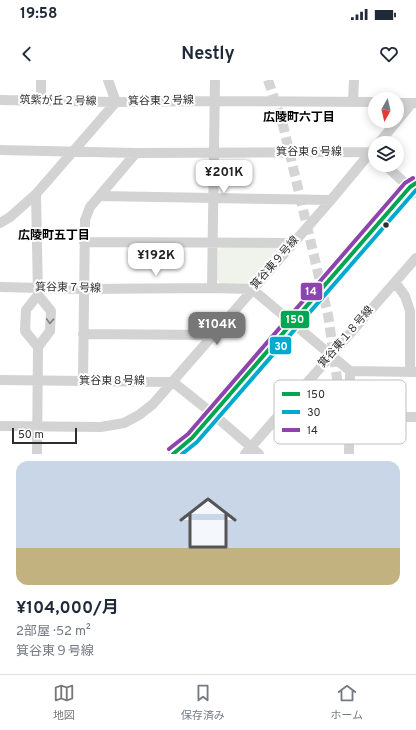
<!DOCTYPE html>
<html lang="ja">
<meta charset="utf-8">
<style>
body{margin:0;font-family:Overpass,"Noto Sans JP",sans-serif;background:#f2f2f3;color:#1f2937;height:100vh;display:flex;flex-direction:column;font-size:15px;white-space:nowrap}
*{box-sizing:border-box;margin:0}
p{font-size:13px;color:#747a83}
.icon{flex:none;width:22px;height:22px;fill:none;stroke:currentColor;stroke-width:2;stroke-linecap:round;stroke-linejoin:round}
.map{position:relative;height:374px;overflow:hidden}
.details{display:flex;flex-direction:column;background:#fff;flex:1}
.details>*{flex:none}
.needle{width:26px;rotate:188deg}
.controls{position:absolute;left:368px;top:12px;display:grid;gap:8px}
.controls a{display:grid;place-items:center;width:36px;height:36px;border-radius:50%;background:#fff;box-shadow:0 2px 10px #0003;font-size:20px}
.scale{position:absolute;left:12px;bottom:10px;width:65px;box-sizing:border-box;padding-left:4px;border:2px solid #2e2e2e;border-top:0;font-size:11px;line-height:14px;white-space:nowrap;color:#2e2e2e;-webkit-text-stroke:3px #fff;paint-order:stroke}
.price{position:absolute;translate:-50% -34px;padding:0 9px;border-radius:8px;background:#fff;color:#222;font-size:13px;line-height:26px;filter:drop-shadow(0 1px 2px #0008)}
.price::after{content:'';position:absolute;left:50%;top:24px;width:12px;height:9px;margin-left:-6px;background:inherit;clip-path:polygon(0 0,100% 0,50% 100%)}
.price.on{background:#777;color:#fff}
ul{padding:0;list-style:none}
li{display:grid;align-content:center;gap:8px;height:212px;padding:0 16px}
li+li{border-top:1px solid #e0e1e3}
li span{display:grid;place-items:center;height:124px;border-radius:12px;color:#555}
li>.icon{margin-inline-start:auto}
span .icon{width:72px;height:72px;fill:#fffc;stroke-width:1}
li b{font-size:17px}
.status{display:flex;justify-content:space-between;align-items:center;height:28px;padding:0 20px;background:#fff;direction:ltr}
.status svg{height:11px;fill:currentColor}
header{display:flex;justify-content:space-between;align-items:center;height:52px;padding:0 16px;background:#fff;font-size:18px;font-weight:700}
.menu{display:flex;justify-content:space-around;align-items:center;height:56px;border-top:1px solid #e0e1e3;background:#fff;font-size:11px;color:#747a83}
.menu a{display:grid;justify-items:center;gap:2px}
.menu .on{color:#777}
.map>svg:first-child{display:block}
.green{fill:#eff3ec}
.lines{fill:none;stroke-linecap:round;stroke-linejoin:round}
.minor-tunnel{stroke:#d5d5d5;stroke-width:10;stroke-dasharray:10 5;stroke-linecap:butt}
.minor{stroke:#d3d3d3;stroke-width:10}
.bus-1-casing{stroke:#fff;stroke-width:7}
.bus-2-casing{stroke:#fff;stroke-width:7}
.bus-3-casing{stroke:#fff;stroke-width:7}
.bus-1{stroke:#00a651;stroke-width:4}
.bus-2{stroke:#00a9ce;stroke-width:4}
.bus-3{stroke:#8e44ad;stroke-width:4}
.oneway{stroke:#808080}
.bus-dot{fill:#2e2e2e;stroke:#fff;stroke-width:1.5}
.labels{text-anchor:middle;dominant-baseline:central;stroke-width:4;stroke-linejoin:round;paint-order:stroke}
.street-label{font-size:11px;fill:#2e2e2e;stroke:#fff}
.neighbourhood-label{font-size:12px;font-weight:bold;fill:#000;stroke:#fff}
.key{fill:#fff;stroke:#c0c0c0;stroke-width:1}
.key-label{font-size:11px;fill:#2e2e2e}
.line-badge{stroke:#fff;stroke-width:1.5}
.badge-label{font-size:11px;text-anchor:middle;font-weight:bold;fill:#fff}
</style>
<div class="status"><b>19:58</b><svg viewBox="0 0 49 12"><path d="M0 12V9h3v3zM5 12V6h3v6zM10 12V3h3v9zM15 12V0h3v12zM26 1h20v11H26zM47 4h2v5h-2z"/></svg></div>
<header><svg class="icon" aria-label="back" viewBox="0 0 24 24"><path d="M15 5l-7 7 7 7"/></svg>Nestly<svg class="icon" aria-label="heart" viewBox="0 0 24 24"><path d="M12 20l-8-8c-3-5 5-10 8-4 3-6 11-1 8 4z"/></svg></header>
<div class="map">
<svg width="416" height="374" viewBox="0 0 416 374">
<rect width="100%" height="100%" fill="#fff"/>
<path class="green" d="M 222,165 L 282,166 L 281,171 L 250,205 L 222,205 L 217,200 L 218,170 Z"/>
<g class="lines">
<path class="minor-tunnel" d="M 268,0 L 283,45 L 328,235 L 346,361"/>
<path class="minor" d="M 41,0 L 41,21
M 0,20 L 116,22 L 108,0
M 353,21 L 354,0
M 397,23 L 415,23
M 397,41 L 412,23
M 379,63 L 397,41
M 0,70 L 136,73 L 371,72 L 374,74
M 385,85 L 416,113
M 36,114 L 38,215 L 51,231 L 50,251 L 38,267 L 37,374
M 100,116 L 331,120
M 0,143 L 10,137 L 36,114 L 116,22 L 214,21 L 375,22
M 84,162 L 293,163
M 395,202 L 405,216 L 410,231 L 410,292
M 0,207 L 83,209 L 212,208 L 252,209 L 350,291 L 349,374
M 212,208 L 215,0
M 83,254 L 213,255
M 38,267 L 25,251 L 26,230 L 38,215
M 350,291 L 416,292
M 0,300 L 173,302 L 213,334 L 259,374
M 83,301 L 85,140 L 90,127 L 136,73
M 278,336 L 416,337
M 0,346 L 101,347 L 124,343 L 139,335 L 153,324 L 331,120 L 375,67
M 173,374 L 192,358 L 410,107 L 416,103
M 245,374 L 416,178"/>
<defs>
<path id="bus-1" d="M 173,374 L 192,358 L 410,107 L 416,103"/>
<path id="bus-2" d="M 182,374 L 197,362 L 416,110"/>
<path id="bus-3" d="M 169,369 L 188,354 L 405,103 L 413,98"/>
</defs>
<use href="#bus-1" class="bus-1-casing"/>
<use href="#bus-2" class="bus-2-casing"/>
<use href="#bus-3" class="bus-3-casing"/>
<use href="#bus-1" class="bus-1"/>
<use href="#bus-2" class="bus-2"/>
<use href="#bus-3" class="bus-3"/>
</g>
<defs><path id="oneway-chevron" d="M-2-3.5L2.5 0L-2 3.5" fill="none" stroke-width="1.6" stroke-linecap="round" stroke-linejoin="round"/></defs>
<use class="oneway" href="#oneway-chevron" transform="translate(50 241) rotate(92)"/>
<circle class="bus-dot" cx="386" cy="145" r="3.5"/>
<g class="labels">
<g class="street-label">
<text transform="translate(58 21) rotate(1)">筑紫が丘２号線</text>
<text transform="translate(161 21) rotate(-1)">箕谷東２号線</text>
<text x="309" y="72">箕谷東６号線</text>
<text transform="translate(275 183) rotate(-49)">箕谷東９号線</text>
<text transform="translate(68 208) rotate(1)">箕谷東７号線</text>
<text transform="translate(346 257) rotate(-49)">箕谷東１８号線</text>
<text x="112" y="301">箕谷東８号線</text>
</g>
<g class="neighbourhood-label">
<text x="299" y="38">広陵町六丁目</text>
<text x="54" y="156">広陵町五丁目</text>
</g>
</g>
<rect x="274" y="300" width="132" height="64" rx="6" class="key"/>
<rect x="282" y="312" width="18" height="4" fill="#00a651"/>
<rect x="282" y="330" width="18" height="4" fill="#00a9ce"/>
<rect x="282" y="348" width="18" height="4" fill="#8e44ad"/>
<g class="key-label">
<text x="307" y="318">150</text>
<text x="307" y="336">30</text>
<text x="307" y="354">14</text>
</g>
<g class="line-badge">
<rect x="300" y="202" width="23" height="19" rx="4" fill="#8e44ad"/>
<rect x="280" y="230" width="30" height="19" rx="4" fill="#00a651"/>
<rect x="269" y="256" width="23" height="19" rx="4" fill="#00a9ce"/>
</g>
<g class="badge-label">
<text x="311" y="215">14</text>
<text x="295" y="243">150</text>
<text x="281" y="270">30</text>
</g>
</svg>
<div class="controls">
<a><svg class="needle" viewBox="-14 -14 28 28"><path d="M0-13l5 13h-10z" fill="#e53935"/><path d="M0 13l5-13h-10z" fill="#747a83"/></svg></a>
<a><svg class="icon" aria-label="layers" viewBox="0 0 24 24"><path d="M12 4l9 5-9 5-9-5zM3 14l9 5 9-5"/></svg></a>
</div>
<div class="scale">50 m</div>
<b class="price" style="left:224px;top:114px">¥201K</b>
<b class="price" style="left:156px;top:197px">¥192K</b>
<b class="price on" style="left:217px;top:266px">¥104K</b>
</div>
<section class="details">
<ul>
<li><span style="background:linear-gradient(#c9d6e8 70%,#c2b280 0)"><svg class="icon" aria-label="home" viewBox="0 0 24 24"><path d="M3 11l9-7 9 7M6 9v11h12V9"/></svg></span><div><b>¥104,000/月</b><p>2部屋 · 52 m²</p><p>箕谷東９号線</p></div></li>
</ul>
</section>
<nav class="menu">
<a class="on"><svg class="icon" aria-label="map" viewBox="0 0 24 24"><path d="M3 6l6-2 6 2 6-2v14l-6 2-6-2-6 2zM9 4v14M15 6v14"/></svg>地図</a>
<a><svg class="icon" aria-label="saved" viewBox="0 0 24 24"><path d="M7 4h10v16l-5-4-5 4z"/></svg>保存済み</a>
<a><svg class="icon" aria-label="home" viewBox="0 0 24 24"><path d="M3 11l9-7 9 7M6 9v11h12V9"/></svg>ホーム</a>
</nav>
